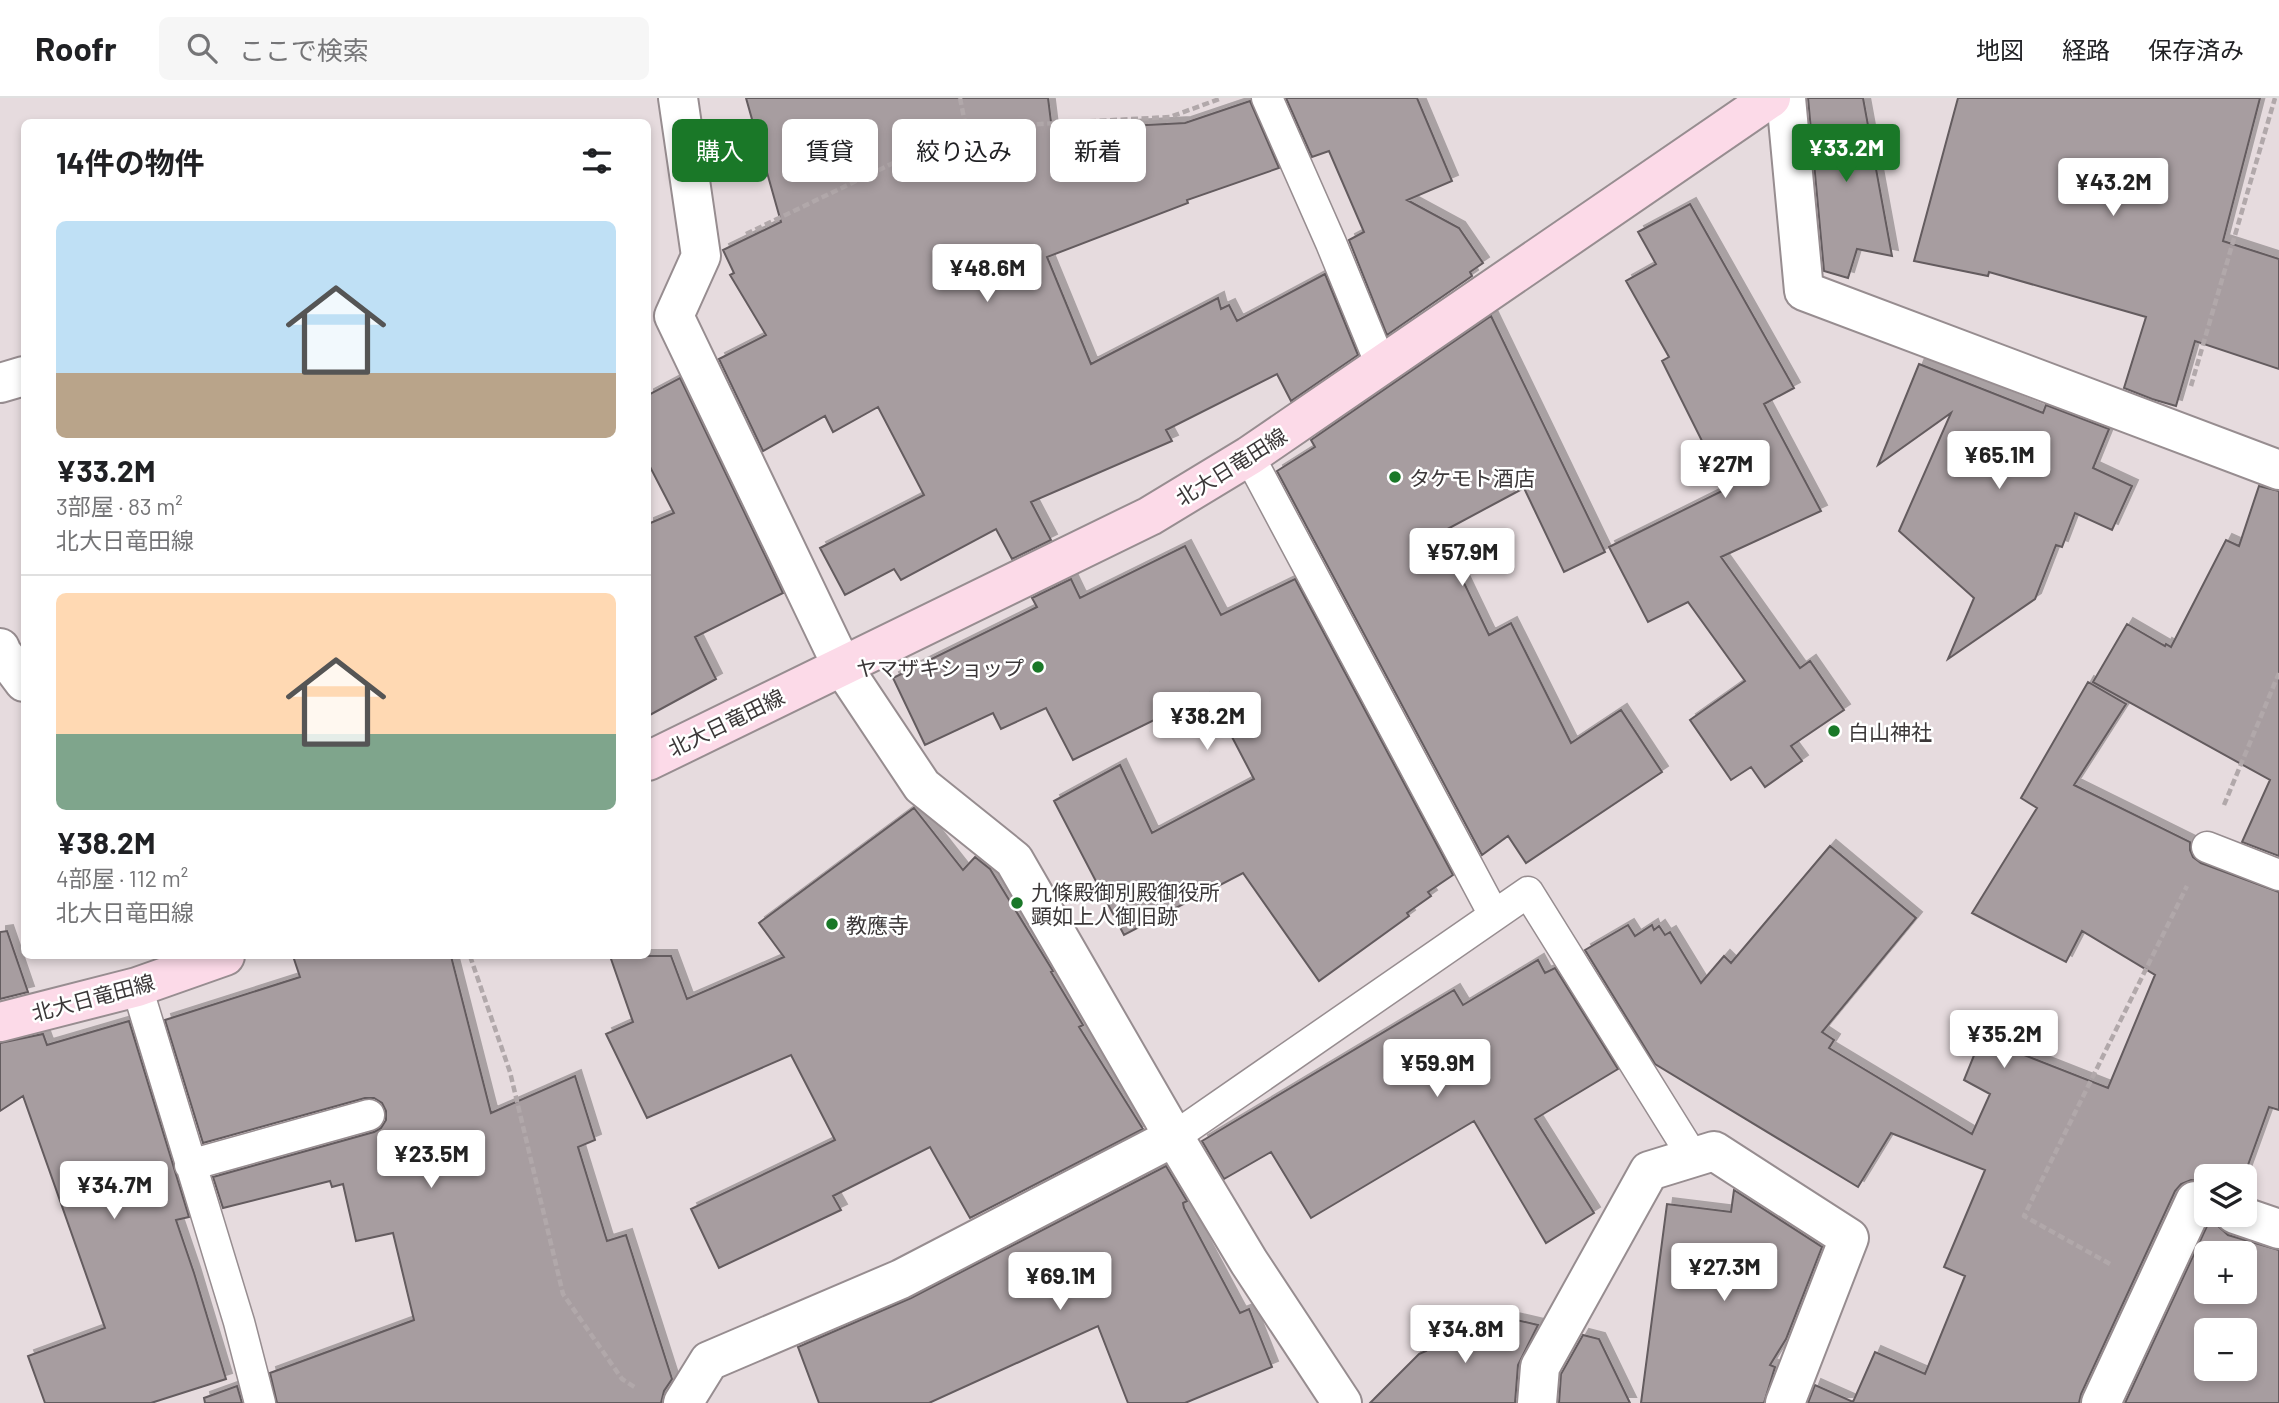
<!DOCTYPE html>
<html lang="ja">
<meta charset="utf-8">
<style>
body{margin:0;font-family:Barlow,"Noto Sans JP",sans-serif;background:#f6f6f6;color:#202124;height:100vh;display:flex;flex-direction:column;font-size:26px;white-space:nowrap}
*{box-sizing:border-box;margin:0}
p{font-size:23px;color:#757577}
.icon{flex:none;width:38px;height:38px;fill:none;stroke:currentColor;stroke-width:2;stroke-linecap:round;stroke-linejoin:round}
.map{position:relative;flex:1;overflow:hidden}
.side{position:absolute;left:21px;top:21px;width:630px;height:840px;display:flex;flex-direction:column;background:#fff;border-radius:10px;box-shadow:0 4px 10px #0003}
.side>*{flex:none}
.guide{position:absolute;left:672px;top:21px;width:665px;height:63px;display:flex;gap:14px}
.fabs{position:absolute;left:2194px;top:1066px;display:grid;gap:14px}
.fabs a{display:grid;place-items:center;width:63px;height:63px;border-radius:10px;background:#fff;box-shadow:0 4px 10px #0003;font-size:35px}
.price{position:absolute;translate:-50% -60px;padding:0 16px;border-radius:7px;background:#fff;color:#222;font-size:23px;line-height:46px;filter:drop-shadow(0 2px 4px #0008)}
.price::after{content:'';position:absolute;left:50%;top:42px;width:21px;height:16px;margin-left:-10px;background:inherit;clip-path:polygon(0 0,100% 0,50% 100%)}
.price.selected{background:#1a7828;color:#fff}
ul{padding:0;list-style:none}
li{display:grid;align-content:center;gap:14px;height:371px;padding:0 35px}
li+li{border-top:2px solid #e0e0e0}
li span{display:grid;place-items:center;height:217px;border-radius:10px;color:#555}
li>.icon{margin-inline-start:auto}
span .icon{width:126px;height:126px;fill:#fffc;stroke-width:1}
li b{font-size:30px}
h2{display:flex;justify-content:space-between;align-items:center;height:84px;padding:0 35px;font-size:30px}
.pill{padding:0 24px;border-radius:10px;background:#fff;box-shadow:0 4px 10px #0003;font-size:24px;line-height:63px}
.pill.selected{background:#1a7828;color:#fff}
header{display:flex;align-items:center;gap:42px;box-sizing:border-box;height:98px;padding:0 35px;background:#fff;border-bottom:2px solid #e0e0e0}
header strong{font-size:33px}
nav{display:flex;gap:38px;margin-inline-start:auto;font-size:24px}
.search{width:490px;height:63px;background:#f6f6f6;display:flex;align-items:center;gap:18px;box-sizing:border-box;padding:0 24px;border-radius:10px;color:#757577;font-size:26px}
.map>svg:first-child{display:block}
.building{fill:#a79da0;stroke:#645b5e;stroke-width:2;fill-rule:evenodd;filter:url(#shadow)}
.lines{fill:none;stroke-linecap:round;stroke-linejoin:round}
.lane-casing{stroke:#978d90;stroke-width:33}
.street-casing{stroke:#978d90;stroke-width:42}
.secondary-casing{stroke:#978d90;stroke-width:42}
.path{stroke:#b1a8aa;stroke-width:4.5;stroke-dasharray:7 3.5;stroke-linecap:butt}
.lane{stroke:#fff;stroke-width:30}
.street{stroke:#fff;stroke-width:38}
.secondary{stroke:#fcdae8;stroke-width:38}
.poi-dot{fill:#1a7828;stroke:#fff;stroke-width:2.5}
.labels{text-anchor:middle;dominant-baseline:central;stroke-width:5;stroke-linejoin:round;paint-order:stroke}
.street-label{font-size:21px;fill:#3b3738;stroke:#fff}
.poi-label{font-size:21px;fill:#3b3738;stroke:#fff;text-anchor:start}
</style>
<header>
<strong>Roofr</strong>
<div class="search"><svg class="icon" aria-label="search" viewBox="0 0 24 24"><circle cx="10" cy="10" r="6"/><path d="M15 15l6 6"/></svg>ここで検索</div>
<nav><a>地図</a><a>経路</a><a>保存済み</a></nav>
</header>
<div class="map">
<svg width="2279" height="1305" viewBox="0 0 2279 1305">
<defs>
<filter id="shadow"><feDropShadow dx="6" dy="-6" stdDeviation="0" flood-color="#0004"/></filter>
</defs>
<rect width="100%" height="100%" fill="#e6dbde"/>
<path class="building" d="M 746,0 L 1048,0 L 1052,32 L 1185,25 L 1250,3 L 1279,70 L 1187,102 L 1188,105 L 1047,159 L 1091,266 L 1218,200 L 1221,211 L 1229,207 L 1237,223 L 1325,176 L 1358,257 L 1291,303 L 1277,276 L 1166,332 L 1172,343 L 1031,404 L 1051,442 L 1012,461 L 996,431 L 901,482 L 894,471 L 845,497 L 820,450 L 924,397 L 878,309 L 833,334 L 825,318 L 763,353 L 719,261 L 766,237 L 730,177 L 734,175 L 723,152 L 781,124 Z
M 1286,0 L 1417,0 L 1452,83 L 1407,102 L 1459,130 L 1483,165 L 1470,174 L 1472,178 L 1387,237 L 1349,142 L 1364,134 L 1329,53 L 1312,59 Z
M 1808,0 L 1863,0 L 1892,158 L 1857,151 L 1848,180 L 1824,173 Z
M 1958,0 L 2260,0 L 2223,143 L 2279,161 L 2279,271 L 2195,243 L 2176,308 L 2152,301 L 2124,290 L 2146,219 L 1989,174 L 1988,178 L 1914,163 Z
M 1690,106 L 1794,290 L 1764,306 L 1821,413 L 1721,459 L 1800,570 L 1810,563 L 1844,612 L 1791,648 L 1802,663 L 1765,689 L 1751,669 L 1731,682 L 1690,622 L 1745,583 L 1688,504 L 1648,524 L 1609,449 L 1726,391 L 1662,263 L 1669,259 L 1626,183 L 1656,166 L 1638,134 Z
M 1491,218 L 1605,454 L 1564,474 L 1524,390 L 1440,435 L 1489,537 L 1511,525 L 1571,645 L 1621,612 L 1662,674 L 1526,765 L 1508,738 L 1482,757 L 1277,373 L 1315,349 L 1311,342 Z
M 1919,266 L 2043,315 L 2046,307 L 2109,331 L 2093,370 L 2132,388 L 2112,432 L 2075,415 L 2062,449 L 2056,447 L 2035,501 L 1948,561 L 1974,500 L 1899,433 L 1951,315 L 1878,367 Z
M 680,280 L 783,495 L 695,539 L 716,581 L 648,618 L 648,426 L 674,415 L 648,365 L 648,297 Z
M 2259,388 L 2279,393 L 2279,758 L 2242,744 L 2270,682 L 2093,584 L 2127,526 L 2165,548 L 2166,546 L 2171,549 L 2226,442 L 2239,448 Z
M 1185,448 L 1221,517 L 1295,481 L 1453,777 L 1428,794 L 1431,798 L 1407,815 L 1409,818 L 1319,883 L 1243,775 L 1124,837 L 1054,703 L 1120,667 L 1152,735 L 1254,681 L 1209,595 L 1073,662 L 1046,610 L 1001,631 L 993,615 L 925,647 L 893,580 L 1037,509 L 1032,500 L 1071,481 L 1080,500 Z
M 2088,584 L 2126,606 L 2074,687 L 2190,744 L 2190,752 L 2193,759 L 2201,765 L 2279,794 L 2279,1012 L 2269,1009 L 2244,1078 L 2207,1078 L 2207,1084 L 2191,1082 L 2181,1086 L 2175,1093 L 2081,1296 L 2079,1305 L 1808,1305 L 1815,1287 L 1853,1304 L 1875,1254 L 1925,1276 L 1965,1178 L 1944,1169 L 1985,1072 L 1891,1035 L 1858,1089 L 1655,966 L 1585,852 L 1628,827 L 1635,838 L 1652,827 L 1654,832 L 1659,828 L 1665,837 L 1670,834 L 1701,885 L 1724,858 L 1731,865 L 1830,748 L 1916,820 L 1822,934 L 1834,942 L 1829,950 L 1972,1036 L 1990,996 L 1964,982 L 1981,940 L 2108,990 L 2155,877 L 2082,833 L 2066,864 L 1972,815 L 2037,710 L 2021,700 Z
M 914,710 L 963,772 L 975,759 L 990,771 L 1053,873 L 1051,874 L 1083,927 L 1079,929 L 1143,1031 L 970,1120 L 930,1049 L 833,1098 L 841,1112 L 719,1170 L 691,1111 L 835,1042 L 791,957 L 647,1020 L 606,936 L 633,924 L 610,858 L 671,858 L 687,901 L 784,859 L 759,825 Z
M 7,833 L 28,894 L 0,901 L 0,834 Z
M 293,858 L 451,858 L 491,1015 L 575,978 L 595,1042 L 578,1049 L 607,1143 L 626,1137 L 672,1281 L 664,1293 L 661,1305 L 277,1305 L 270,1275 L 414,1222 L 393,1135 L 356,1143 L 343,1086 L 332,1089 L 330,1083 L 223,1110 L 213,1079 L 374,1034 L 381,1030 L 386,1022 L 386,1013 L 382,1005 L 374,1000 L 365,1000 L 203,1045 L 165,922 L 300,879 Z
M 1538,862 L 1545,875 L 1555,870 L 1618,971 L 1535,1021 L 1594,1115 L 1546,1145 L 1474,1023 L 1311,1120 L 1271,1054 L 1224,1081 L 1202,1043 L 1454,892 L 1463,907 Z
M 129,923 L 189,1119 L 176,1122 L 194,1175 L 226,1281 L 151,1305 L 45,1305 L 28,1258 L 105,1230 L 23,998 L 0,1013 L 0,945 L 43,936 L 47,947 Z
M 1166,1068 L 1187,1103 L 1183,1105 L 1184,1110 L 1240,1215 L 1249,1211 L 1272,1269 L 1185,1305 L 1128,1305 L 1098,1228 L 929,1305 L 819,1305 L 798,1249 L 911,1200 Z
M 1734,1092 L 1822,1149 L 1786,1241 L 1770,1267 L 1775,1269 L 1764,1305 L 1641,1305 L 1667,1106 L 1731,1114 Z
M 2216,1126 L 2228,1137 L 2279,1152 L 2279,1305 L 2125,1305 L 2207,1128 ZM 2207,1155 L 2245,1155 L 2245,1194 L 2207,1194 ZM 2207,1232 L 2245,1232 L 2245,1270 L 2207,1270 Z
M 1487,1215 L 1538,1227 L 1518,1267 L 1515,1305 L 1370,1305 L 1419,1256 L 1426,1253 L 1423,1247 L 1448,1236 L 1446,1231 Z
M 1583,1237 L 1599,1241 L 1630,1305 L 1559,1305 L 1561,1276 Z
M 237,1288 L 242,1305 L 205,1305 L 204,1300 Z"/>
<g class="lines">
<defs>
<path id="lane" d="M 1267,0 L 1331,145 L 1381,267
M 1249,358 L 1494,817
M 2207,749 L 2279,777
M 137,889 L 239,1224 L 260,1305
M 1174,1039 L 1528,794 L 1693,1059
M 190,1067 L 369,1017"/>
<path id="street" d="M 678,0 L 701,158 L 674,218 L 842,568 L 922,688 L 1014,762 L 1174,1039 L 1249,1164 L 1342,1305
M 1786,0 L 1804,193 L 2279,372
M 0,285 L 24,278
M 0,550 L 2,555 L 24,584
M 2235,1116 L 2279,1131
M 683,1305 L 709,1263 L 901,1181 L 1174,1039
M 1537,1305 L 1540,1269 L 1649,1073 L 1714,1053 L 1849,1140 L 1785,1305
M 2101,1305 L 2195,1103 L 2207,1107"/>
<path id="secondary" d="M 648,663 L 1150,418 L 1249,358 L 1771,0
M 0,924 L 137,889 L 225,858"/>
</defs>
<use href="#lane" class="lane-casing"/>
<use href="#street" class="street-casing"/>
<use href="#secondary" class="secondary-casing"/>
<path class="path" d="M 960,0 L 966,30
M 746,136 L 966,30 L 1170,19 L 1222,0
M 2191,288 L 2275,0
M 2224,707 L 2279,575
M 470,858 L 510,974 L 563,1196 L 622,1281 L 636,1290
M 2110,1166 L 2024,1118 L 2187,788"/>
<use href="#lane" class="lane"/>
<use href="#street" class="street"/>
<use href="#secondary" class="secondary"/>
</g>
<g class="poi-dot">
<circle cx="1395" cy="379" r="7"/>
<circle cx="1038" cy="569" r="7"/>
<circle cx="1834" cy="633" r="7"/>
<circle cx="1017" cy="805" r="7"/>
<circle cx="832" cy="826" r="7"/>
</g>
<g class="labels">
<g class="street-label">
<text transform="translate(1231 368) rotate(-32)">北大日竜田線</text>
<text transform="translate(726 624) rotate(-26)">北大日竜田線</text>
<text transform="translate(93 899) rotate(-15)">北大日竜田線</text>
</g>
<g class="poi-label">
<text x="1409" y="379">タケモト酒店</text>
<text x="1024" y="569" text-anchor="end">ヤマザキショップ</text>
<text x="1848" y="633">白山神社</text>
<text x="1031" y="793">九條殿御別殿御役所<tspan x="1031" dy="24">顕如上人御旧跡</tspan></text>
<text x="846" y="826">教應寺</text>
</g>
</g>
</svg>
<div class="fabs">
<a><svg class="icon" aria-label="layers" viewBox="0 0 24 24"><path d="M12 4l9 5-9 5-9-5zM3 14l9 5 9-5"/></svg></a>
<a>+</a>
<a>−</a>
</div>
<b class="price selected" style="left:1846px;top:86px">¥33.2M</b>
<b class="price" style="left:2113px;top:120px">¥43.2M</b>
<b class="price" style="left:987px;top:206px">¥48.6M</b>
<b class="price" style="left:1999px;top:393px">¥65.1M</b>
<b class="price" style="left:1725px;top:402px">¥27M</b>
<b class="price" style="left:1462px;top:490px">¥57.9M</b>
<b class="price" style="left:1207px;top:654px">¥38.2M</b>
<b class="price" style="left:2004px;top:972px">¥35.2M</b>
<b class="price" style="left:1437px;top:1001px">¥59.9M</b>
<b class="price" style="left:431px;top:1092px">¥23.5M</b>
<b class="price" style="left:114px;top:1123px">¥34.7M</b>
<b class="price" style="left:1724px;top:1205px">¥27.3M</b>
<b class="price" style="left:1060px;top:1214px">¥69.1M</b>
<b class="price" style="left:1465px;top:1267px">¥34.8M</b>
<div class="guide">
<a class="pill selected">購入</a>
<a class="pill">賃貸</a>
<a class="pill">絞り込み</a>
<a class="pill">新着</a>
</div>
<section class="side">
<h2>14件の物件<svg class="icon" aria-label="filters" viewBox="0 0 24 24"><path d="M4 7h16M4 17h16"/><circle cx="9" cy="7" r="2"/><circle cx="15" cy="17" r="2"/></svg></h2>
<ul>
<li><span style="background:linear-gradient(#bfe0f5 70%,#b9a48a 0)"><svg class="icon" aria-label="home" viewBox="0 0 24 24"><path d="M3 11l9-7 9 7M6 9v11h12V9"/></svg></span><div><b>¥33.2M</b><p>3部屋 · 83 m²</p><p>北大日竜田線</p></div></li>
<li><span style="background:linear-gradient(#ffd9b3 65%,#7fa58c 0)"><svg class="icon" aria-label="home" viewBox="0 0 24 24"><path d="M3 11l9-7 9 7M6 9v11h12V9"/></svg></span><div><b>¥38.2M</b><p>4部屋 · 112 m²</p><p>北大日竜田線</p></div></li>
</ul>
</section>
</div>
